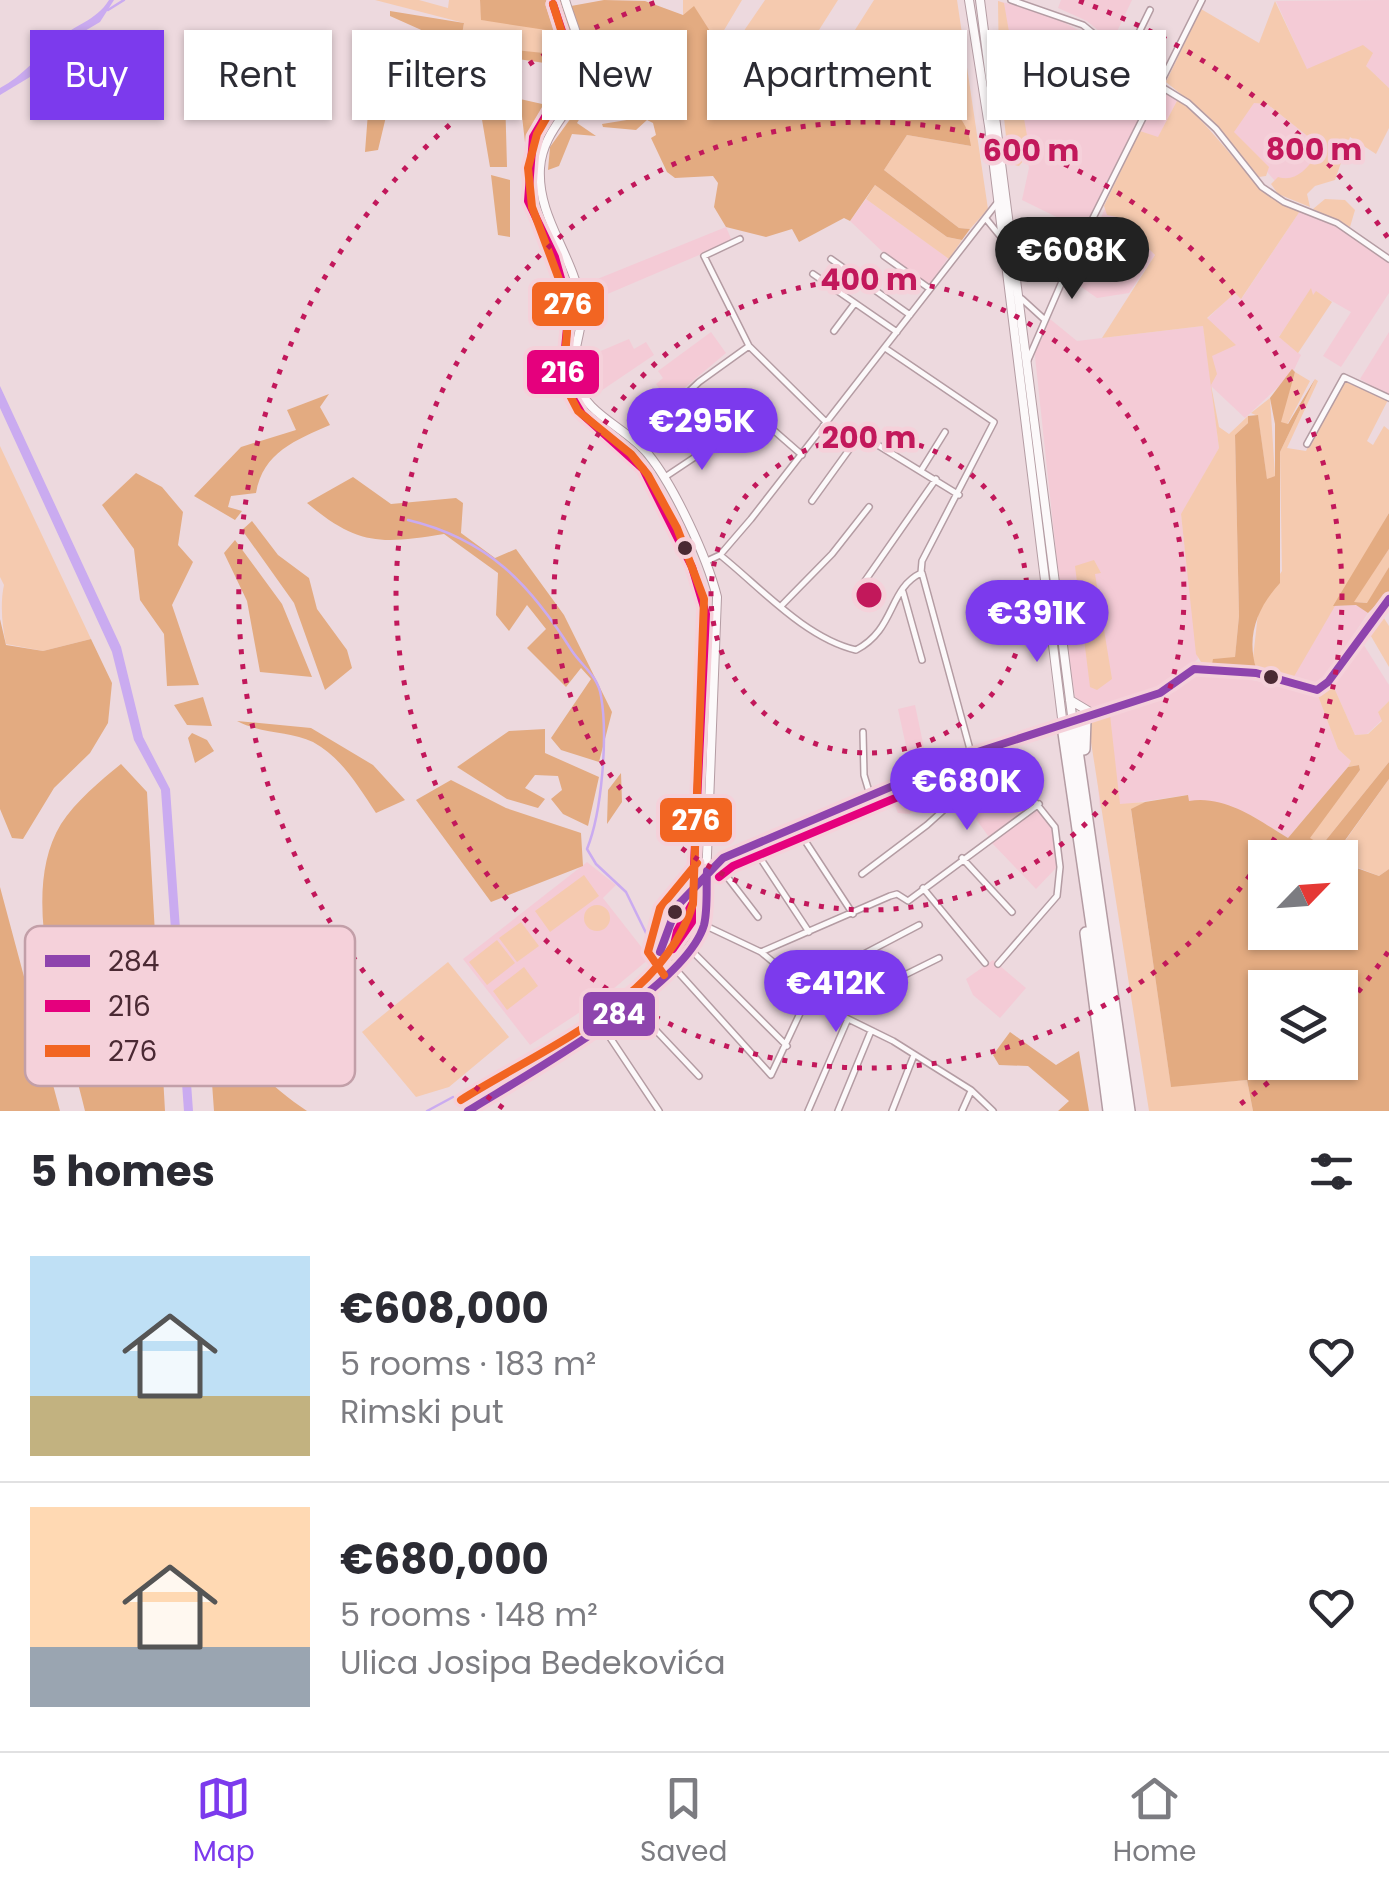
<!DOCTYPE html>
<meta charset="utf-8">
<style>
body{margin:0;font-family:Poppins,sans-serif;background:#f7f7f7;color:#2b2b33;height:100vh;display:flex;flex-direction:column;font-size:38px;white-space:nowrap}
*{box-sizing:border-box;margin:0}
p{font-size:32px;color:#7c7c81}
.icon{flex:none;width:55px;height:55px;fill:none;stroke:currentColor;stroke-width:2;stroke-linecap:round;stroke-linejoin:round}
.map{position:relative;height:1111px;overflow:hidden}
.panel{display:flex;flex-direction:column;background:#fff;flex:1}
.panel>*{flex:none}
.guide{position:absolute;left:30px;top:30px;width:1330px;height:90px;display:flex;gap:20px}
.needle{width:65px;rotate:65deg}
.fabs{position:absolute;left:1248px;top:840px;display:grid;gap:20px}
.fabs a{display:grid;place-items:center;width:110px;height:110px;border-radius:0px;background:#fff;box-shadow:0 2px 8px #0004;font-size:50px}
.price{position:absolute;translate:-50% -85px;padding:0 22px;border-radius:35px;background:#7c3aed;color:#fff;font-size:32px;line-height:65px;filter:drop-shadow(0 2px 5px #0008)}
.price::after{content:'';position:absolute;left:50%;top:60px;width:30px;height:22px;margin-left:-15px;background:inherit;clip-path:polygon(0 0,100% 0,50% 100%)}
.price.on{background:#222;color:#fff}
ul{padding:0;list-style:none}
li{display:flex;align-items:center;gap:30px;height:250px;padding:0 30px}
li+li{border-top:2px solid #e1e1e2}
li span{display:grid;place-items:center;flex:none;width:280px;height:200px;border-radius:0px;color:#555}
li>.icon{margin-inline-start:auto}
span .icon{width:120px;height:120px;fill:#fffc;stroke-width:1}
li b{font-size:42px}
h2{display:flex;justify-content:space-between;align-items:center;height:120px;padding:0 30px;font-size:42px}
.chip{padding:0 35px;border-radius:0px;background:#fff;box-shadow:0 2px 8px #0004;font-size:35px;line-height:90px}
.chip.on{background:#7c3aed;color:#fff}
.menu{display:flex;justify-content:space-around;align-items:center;height:140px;border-top:2px solid #e1e1e2;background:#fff;font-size:28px;color:#7c7c81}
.menu a{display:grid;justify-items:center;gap:5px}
.menu .on{color:#7c3aed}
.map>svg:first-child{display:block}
.built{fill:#f4cbd6}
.green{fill:#f5caaf}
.forest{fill:#e3ab81;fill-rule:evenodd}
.water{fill:#caabf0}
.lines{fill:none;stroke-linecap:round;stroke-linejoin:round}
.stream{stroke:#caabf0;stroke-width:2.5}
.street-casing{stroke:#b49ca3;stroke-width:8}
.secondary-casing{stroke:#b49ca3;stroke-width:10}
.highway-casing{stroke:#b49ca3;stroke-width:14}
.street{stroke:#fcf9fa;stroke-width:5}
.secondary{stroke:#fcf9fa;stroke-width:8}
.highway{stroke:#fcf9fa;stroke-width:11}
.bus-1-casing{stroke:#f5d1da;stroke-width:15}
.bus-2-casing{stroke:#f5d1da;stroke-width:15}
.bus-3-casing{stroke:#f5d1da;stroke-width:15}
.bus-1{stroke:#8e44ad;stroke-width:8}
.bus-2{stroke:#e5007d;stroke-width:8}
.bus-3{stroke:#f26522;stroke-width:8}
.ring{fill:none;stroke:#c2185b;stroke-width:5;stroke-dasharray:5 10}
.bus-dot{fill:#4a2933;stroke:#f5d1da;stroke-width:4}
.key{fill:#f5d1da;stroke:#c29fa8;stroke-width:2.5}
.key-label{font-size:28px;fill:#4a2933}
.centre{fill:#c2185b;stroke:#f5d1da;stroke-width:5}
.ring-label{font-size:30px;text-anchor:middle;font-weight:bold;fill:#c2185b;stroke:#f5d1da;stroke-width:9;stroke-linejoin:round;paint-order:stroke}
.line-badge{stroke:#f5d1da;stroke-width:4}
.badge-label{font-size:28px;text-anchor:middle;font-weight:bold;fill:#fff}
</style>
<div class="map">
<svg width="1389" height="1111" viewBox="0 0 1389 1111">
<rect width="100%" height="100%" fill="#edd9de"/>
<path class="built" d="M 1061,0 L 1132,0 L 1112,42 L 1087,21 L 1058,8 Z
M 1389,0 L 1389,88 L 1366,66 L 1307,70 L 1276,1 Z
M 998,1 L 1046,13 L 1097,40 L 1146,84 L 1150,103 L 1085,231 L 1022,200 L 1029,168 Z
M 1249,90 L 1327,151 L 1313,184 L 1275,181 L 1231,131 Z
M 1166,91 L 1178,99 L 1158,138 L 1140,131 Z
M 866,199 L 948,258 L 929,285 L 886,255 L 850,221 Z
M 1106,206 L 1155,255 L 1129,293 L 1097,298 L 1076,283 L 1076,275 Z
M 1300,211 L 1345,231 L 1389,263 L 1389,293 L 1341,367 L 1323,356 L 1351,312 L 1316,292 L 1279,336 L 1301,355 L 1292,374 L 1245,418 L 1211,386 L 1219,448 L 1181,515 L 1198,659 L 1168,686 L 1088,710 L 1075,698 L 1061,599 L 1034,347 L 1050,319 L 1077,341 L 1203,326 L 1211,382 L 1207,319 L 1235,292 L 1242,298 Z
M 726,227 L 732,241 L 584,304 L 580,286 Z
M 711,332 L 726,353 L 669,401 L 656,384 L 663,378 L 658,371 Z
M 1389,332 L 1389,396 L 1360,379 Z
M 629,339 L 634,349 L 646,342 L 654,355 L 589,399 L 577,375 L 577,361 Z
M 1356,605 L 1368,613 L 1326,676 L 1313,684 L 1293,677 L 1333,606 Z
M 1360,639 L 1389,685 L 1389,701 L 1378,712 L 1382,720 L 1367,734 L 1355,735 L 1332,683 Z
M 1198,669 L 1317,693 L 1338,749 L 1352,762 L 1288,838 L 1248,814 L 1188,801 L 1187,795 L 1100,808 L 1092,721 L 1175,689 Z
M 915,705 L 928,767 L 912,774 L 898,709 Z
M 1014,775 L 1034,806 L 989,837 L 970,811 Z
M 911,780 L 923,806 L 909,814 L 898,813 L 888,790 Z
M 1039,809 L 1054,832 L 1057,867 L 1036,889 L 991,842 Z
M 587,862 L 616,885 L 603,898 L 650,958 L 606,995 L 530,1045 L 463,959 Z
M 993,960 L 1026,988 L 1000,1018 L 973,995 L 966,979 Z"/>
<path class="green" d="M 375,0 L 419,0 L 448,8 L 449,0 L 480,0 L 482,20 L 561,27 L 572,57 L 469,45 L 461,40 L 464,23 Z
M 683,0 L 742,0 L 717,42 L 694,7 L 683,15 Z
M 765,0 L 838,0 L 781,90 L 793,107 L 756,100 L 747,115 L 722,118 L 715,73 Z
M 874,0 L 957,0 L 988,209 L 970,229 L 959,228 L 884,170 L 907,135 L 971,146 L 916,93 L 856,100 L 828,111 L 808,104 Z
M 998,1 L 1004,3 L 1030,153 L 1019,166 L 1009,164 L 999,72 Z
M 1275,1 L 1307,69 L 1363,45 L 1373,53 L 1366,66 L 1389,88 L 1389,128 L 1376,154 L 1350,137 L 1335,180 L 1315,186 L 1307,194 L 1310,207 L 1278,194 L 1271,184 L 1278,177 C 1295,182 1306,170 1315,157 L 1310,138 L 1267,104 L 1254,103 L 1234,132 L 1269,167 L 1266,176 L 1259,177 L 1209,117 L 1166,82 L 1201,9 L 1259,43 Z
M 1178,99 C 1222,134 1247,189 1300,211 L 1241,299 L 1235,293 L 1207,318 L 1236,345 L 1212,356 L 1217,374 L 1211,385 L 1219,427 L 1229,434 L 1248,416 L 1248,423 L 1235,435 L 1239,616 L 1235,658 L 1214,659 L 1212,664 L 1201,662 L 1196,654 L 1181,514 L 1219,448 L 1203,326 L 1102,338 L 1155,255 L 1117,217 L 1107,215 L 1104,206 L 1140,131 L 1158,137 Z
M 875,185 L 947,237 L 962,240 L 949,259 L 866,199 Z
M 1325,199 L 1345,200 L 1355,210 L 1350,227 L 1313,209 Z
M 1311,288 L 1313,295 L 1316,291 L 1332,302 L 1298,353 L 1279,337 Z
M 1295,372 L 1310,381 L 1287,425 L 1280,422 Z
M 1315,379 L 1318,381 L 1287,448 L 1306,451 L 1343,381 L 1388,400 L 1367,441 L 1373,445 L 1384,426 L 1389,430 L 1389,513 L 1292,680 L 1256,668 L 1253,658 L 1259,605 L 1282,571 L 1280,452 Z
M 1270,398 L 1275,476 L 1267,480 L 1258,416 L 1251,413 Z
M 0,446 L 91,639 L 43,651 L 6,644 C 2,626 0,603 4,585 L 0,577 Z
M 1389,549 L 1389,567 L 1368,603 L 1353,602 Z
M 1094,560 L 1101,573 L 1095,574 L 1112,679 L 1097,690 L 1090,687 L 1075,566 Z
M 1382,615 L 1389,626 L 1389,667 L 1368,631 Z
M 1332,683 L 1355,735 L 1368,734 L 1382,721 L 1378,712 L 1389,701 L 1389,762 L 1322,845 L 1309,838 L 1360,770 L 1359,765 L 1348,767 L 1351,761 L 1338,749 L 1317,693 Z
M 1110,715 L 1120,804 L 1145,802 L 1131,810 L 1171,1086 L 1247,1080 L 1253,1111 L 1149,1111 L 1088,723 Z
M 1389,779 L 1389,869 L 1379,876 L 1333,858 Z
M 584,875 L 599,896 L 550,932 L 535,911 Z
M584 918a13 13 0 1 1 26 0a13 13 0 1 1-26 0Z
M 521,922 L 539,946 L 517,962 L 499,938 Z
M 497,940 L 515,963 L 487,985 L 469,962 Z
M 448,962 L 509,1037 L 449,1087 L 416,1097 L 362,1032 Z
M 524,967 L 538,986 L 507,1010 L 493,991 Z"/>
<path class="forest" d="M 480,0 L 563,0 L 578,55 L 571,67 L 458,50 L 457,58 L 468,60 L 472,84 L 442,98 L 434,60 L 437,37 L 390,16 L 390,11 L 464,23 L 461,40 L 469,45 L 572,56 L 561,28 L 559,32 L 481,20 Z
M 604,0 L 645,1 L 683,15 L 694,6 L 717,42 L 716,103 L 722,117 L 734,92 L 747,115 L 756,100 L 802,109 L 808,104 L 828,111 C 874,93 962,77 971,146 L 907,135 L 884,170 L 959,228 L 970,229 L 962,240 L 947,237 L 875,185 L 850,221 L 844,218 L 799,242 L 792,229 L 766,237 L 726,227 L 714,207 L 718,183 L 713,176 L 675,178 L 667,172 L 651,138 L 656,135 L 653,123 L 647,120 L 636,130 L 603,127 L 602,124 L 664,114 L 670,72 L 630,65 L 610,102 L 587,107 L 577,123 L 596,136 L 572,134 L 559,166 L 548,170 L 550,147 L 581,104 L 592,70 L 571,6 Z
M 371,73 L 395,79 L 378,150 L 365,152 Z
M 505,95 L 507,167 L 490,167 L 478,96 Z
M 520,99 L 560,108 L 539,134 L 534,180 L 529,177 Z
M 491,175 L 510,180 L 510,237 L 498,235 Z
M 1292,369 L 1295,372 L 1281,422 L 1288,424 L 1315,379 L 1280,452 L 1280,583 C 1258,607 1246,635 1256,668 L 1212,664 L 1213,659 L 1235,657 L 1239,616 L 1235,435 L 1248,423 L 1248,416 L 1258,415 L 1267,479 L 1275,476 L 1275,424 L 1270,398 Z
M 329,394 L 320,407 L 330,425 C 296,440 263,452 256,493 L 231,496 L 228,507 L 242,511 L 235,520 L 194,496 L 241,447 L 296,430 L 287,410 Z
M 136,473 L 162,487 L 183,512 L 178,545 L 193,562 L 172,605 L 199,685 L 167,686 L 164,634 L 140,600 L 134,549 L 102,505 Z
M 353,477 L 391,504 L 456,498 L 463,503 L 461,533 L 495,558 L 516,549 L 564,615 L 612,712 L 599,762 L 561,750 L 551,738 L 591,679 L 581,668 L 566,687 L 527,648 L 546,629 L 527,605 L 509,631 L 496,615 L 498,573 L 444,534 C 381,544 358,546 307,503 Z
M 1389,513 L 1389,549 L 1354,602 L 1367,603 L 1389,567 L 1389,592 L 1368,613 L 1356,605 L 1333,606 Z
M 252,521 L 278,555 L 309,578 L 317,609 L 347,650 L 352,668 L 325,690 L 294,603 L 242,530 Z
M 235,540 L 282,604 L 312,677 L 260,672 L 247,601 L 224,553 Z
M 0,619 L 6,645 L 43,651 L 91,639 L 112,683 L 108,723 L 90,753 L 54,788 L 23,839 L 12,838 L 0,809 Z
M 203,697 L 212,726 L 187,725 L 174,705 Z
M 237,721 L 311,728 L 373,765 L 405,800 L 376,813 C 358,786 342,758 313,742 C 290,731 261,734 237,721 Z
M 545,729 L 545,753 L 599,777 L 588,826 L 563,814 L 551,799 L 562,790 L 558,776 L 535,775 L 525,788 L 545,799 L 538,808 L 507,799 L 457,767 L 509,731 Z
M 192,733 L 207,740 L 214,751 L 195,763 L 188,738 Z
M 1389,762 L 1389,779 L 1333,857 L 1265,858 L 1265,932 L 1340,932 L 1340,862 L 1379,876 L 1389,869 L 1389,1111 L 1253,1111 L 1247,1080 L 1171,1087 L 1131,809 L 1145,802 L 1188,795 L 1189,801 C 1226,795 1258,820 1288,838 L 1348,767 L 1359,765 L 1360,770 L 1310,838 L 1322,845 ZM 1265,988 L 1340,988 L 1340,1062 L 1265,1062 Z
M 121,764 L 147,792 L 165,1111 L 85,1111 C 66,1030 15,899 61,824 C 76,801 100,781 121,764 Z
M 621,773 L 622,802 L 607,824 L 608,790 Z
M 451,780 L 506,808 L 581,833 L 583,866 L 491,902 L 416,800 Z
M 0,887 L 60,1111 L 0,1111 Z
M 218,984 C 238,1009 233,1023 245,1050 C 255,1073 286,1097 307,1111 L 214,1111 L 208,1027 Z
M 1010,1032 L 1056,1065 L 1079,1051 L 1089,1111 L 1058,1111 L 1069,1101 L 1028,1066 L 999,1065 L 993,1055 Z"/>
<path class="water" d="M 109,0 L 114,0 L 100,22 L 56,48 L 30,77 L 0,95 L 0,88 C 24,75 37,57 57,40 C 74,25 96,21 109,0 Z
M 0,386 L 121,647 L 143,737 L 170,789 L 193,1111 L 184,1111 L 161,790 L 134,740 L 112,652 L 0,408 Z"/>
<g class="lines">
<path class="stream" d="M 108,10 L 124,0
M 408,520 C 488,539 530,584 572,651 C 582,666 598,676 601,696 C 608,736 602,812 587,849 L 596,864 L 626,892 L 647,935
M 427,1111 L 453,1097"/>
<defs>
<path id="street" d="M 1011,0 L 1083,25 L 1147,78 L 1188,103 L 1216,129 L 1262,187 L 1284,202 L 1337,223 L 1389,259
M 1126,59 L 1150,10
M 987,220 L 1000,236
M 740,239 L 704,256 L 749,346 L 826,422
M 884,256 L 930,289
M 831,259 L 910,315
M 813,274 L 897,332
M 1022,299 L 1045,320
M 834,331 L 855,303
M 1028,360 L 1067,270 L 1202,0
M 755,414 L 802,455
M 823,426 L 868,439 L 959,495
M 637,441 L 699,382 L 749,346
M 1307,444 L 1344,377 L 1389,398
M 922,469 L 945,432
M 665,477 L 722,439
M 812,501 L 859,436
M 720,555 C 760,587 805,638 856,650 C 896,629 888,589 921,573 L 922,561 L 994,422 L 885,348
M 707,561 L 720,555 L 751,519 L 997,203
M 922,573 L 971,753
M 860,588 L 936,479
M 903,592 L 922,660
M 782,605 L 832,554 L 869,507
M 863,732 L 864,775 L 870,795
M 992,748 L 1055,827 L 1060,867 L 1057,896 L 998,964
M 796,827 L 853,914
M 751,844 L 809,932
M 962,858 L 1012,912
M 718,865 L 758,917
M 705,873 L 671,914 L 660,952 L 771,1075 L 810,992
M 862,874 L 927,825 L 999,760
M 923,888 L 985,963
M 704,925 L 761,952 L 832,1011 L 893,1041 L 971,1090 L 993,1111
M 691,950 L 787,1046
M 761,952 L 890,896 L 897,894 L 908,901 L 1039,804
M 803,986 L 919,925
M 632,1005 L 699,1076
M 832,1011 L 939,958
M 603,1027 L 659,1111
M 808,1111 L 847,1021
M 838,1111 L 871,1031
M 892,1111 L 914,1055
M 962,1111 L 971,1091"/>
<path id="secondary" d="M 969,0 L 989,126 L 1063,726
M 980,0 L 1073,723
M 1070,700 L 1095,715
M 1084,719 L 1168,690 L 1194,669 L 1256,673 L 1317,690 L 1328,682 L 1389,599
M 707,871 L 737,850 L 959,758 L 1066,725
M 468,1111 C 533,1066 698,990 705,906 L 717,597 C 707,557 674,486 648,454 C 627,428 584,414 575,379 C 569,354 585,329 581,304 C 573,254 537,218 540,168 C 543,124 585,104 583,66 C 582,43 571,21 565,0"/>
<path id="highway" d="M 1073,723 L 1129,1111
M 1063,726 L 1119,1111
M 1084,749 L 1085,719
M 1086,933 L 1109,1111"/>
</defs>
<use href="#street" class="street-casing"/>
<use href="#secondary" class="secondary-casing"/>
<use href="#highway" class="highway-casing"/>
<use href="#street" class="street"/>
<use href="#secondary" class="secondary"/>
<use href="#highway" class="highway"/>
<defs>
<path id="bus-1" d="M 660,952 L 677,906 L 723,858 L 959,758 L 1160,693 L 1194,669 L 1256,673 L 1317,690 L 1328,682 L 1389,599
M 468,1111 C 524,1076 686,987 704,925 C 708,909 706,888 707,871"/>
<path id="bus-2" d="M 553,4 L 568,49 L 569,76 L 533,137 L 528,201 L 555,257 L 569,307 L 562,380 L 582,414 L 643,469 L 692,567 L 706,614 L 694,865
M 719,877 L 733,866 L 960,771
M 692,904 L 692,922 L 673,949 L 677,931 Z"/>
<path id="bus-3" d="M 664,975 L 648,952 L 660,908 L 697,863
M 461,1100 C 541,1049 663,1002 693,904 L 704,599 L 677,528 L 648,475 L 631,454 L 578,411 L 563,382 L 569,306 L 532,207 L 528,168 L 537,134 L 570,77 L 568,52 L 553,4"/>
</defs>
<use href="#bus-1" class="bus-1-casing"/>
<use href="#bus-2" class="bus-2-casing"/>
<use href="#bus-3" class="bus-3-casing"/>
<use href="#bus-1" class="bus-1"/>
<use href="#bus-2" class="bus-2"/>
<use href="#bus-3" class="bus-3"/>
</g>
<g class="ring">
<circle cx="869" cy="595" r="158"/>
<circle cx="869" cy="595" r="315"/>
<circle cx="869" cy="595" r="473"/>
<path d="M1388 952A630 630 0 0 1 1341 1012M1291 1063A630 630 0 0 1 1235 1108M503 1108A630 630 0 0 1 659 1M1079 1A630 630 0 0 1 1388 238"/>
</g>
<g class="bus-dot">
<circle cx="685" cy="548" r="9"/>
<circle cx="1271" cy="677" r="9"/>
<circle cx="675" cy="912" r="9"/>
</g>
<rect x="25" y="926" width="330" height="160" rx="15" class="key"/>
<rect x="45" y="955" width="45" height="12" fill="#8e44ad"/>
<rect x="45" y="1000" width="45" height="12" fill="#e5007d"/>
<rect x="45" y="1045" width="45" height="12" fill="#f26522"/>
<g class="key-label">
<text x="108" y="971">284</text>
<text x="108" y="1016">216</text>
<text x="108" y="1061">276</text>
</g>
<circle cx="869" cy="595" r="15" class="centre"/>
<g class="ring-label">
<text x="1314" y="160">800 m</text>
<text x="1031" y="161">600 m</text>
<text x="869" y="290">400 m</text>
<text x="869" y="448">200 m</text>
</g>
<g class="line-badge">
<rect x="530" y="280" width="76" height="48" rx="10" fill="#f26522"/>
<rect x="525" y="348" width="76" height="48" rx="10" fill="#e5007d"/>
<rect x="658" y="796" width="76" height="48" rx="10" fill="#f26522"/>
<rect x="581" y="990" width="76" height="48" rx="10" fill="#8e44ad"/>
</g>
<g class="badge-label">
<text x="568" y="314">276</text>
<text x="563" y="382">216</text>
<text x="696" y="830">276</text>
<text x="619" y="1024">284</text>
</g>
</svg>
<div class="fabs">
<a><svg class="needle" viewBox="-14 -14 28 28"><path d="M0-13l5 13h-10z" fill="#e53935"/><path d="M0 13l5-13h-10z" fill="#7c7c81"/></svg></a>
<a><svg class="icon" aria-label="layers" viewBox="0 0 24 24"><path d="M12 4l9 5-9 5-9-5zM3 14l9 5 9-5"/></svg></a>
</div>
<b class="price on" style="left:1072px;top:302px">€608K</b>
<b class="price" style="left:702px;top:473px">€295K</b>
<b class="price" style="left:1037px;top:665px">€391K</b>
<b class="price" style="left:967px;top:833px">€680K</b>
<b class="price" style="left:836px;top:1035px">€412K</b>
<div class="guide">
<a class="chip on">Buy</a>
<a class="chip">Rent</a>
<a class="chip">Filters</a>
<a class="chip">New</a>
<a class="chip">Apartment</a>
<a class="chip">House</a>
</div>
</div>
<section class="panel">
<h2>5 homes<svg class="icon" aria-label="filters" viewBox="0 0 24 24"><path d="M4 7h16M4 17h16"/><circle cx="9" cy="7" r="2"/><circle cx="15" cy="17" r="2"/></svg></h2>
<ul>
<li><span style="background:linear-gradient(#bfe0f5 70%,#c2b280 0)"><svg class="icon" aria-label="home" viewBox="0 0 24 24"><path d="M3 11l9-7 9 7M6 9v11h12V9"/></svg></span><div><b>€608,000</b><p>5 rooms · 183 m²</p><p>Rimski put</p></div><svg class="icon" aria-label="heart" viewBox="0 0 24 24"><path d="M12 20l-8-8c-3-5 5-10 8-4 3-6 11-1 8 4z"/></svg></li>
<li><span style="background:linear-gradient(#ffd9b3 70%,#9aa5b1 0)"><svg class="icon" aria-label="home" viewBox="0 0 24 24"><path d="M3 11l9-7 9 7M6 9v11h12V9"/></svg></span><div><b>€680,000</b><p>5 rooms · 148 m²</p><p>Ulica Josipa Bedekovića</p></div><svg class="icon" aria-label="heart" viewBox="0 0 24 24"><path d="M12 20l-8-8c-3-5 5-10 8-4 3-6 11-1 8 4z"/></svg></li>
</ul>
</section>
<nav class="menu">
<a class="on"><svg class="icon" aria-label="map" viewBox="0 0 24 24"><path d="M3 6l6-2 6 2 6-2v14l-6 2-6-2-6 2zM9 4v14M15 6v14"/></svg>Map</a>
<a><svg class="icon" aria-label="saved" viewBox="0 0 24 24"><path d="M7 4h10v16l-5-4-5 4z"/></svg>Saved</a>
<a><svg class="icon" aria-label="home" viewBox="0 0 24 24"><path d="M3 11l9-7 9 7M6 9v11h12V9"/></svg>Home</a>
</nav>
